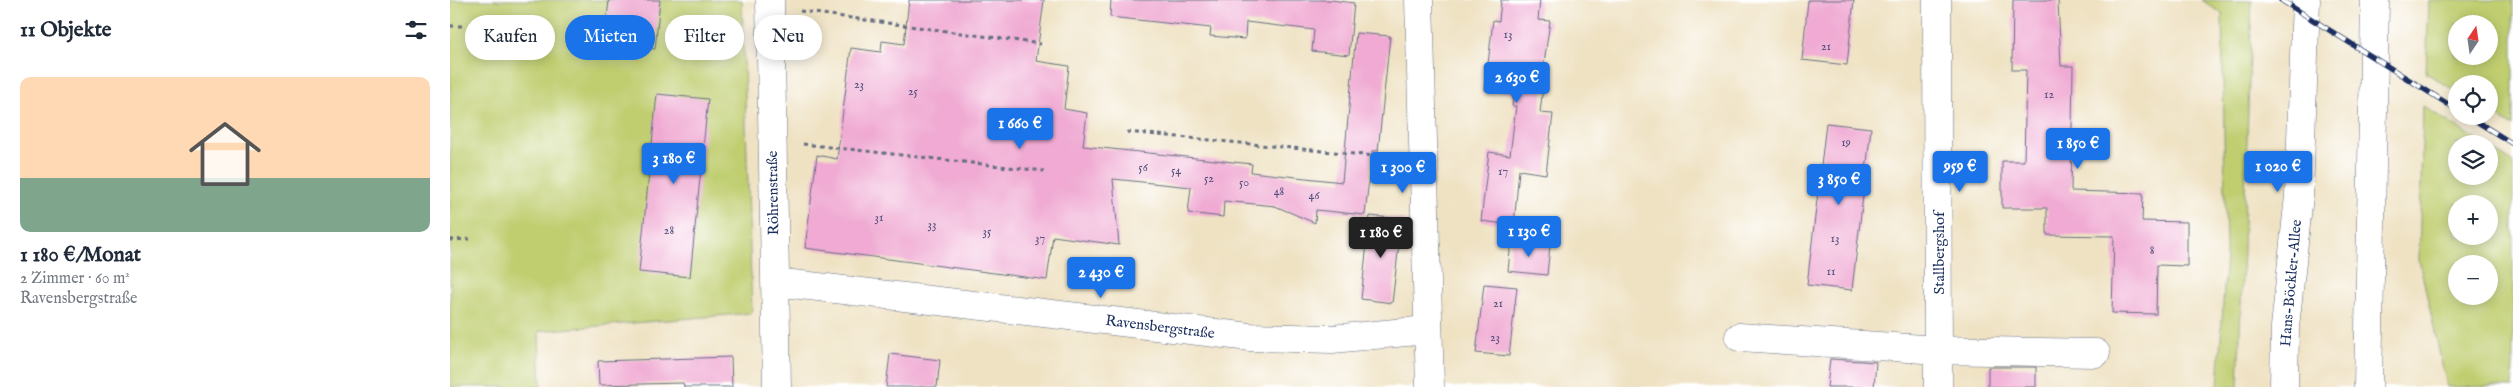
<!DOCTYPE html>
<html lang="de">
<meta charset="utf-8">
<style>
body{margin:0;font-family:"IM FELL English",serif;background:#f2f2f3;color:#1f2937;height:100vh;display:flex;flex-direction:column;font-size:19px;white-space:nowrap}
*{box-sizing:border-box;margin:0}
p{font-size:16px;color:#747a83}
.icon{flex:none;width:28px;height:28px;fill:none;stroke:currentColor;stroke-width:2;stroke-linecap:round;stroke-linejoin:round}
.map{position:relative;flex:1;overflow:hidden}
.panel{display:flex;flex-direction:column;background:#fff;width:450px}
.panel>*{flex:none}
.top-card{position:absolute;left:15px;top:15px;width:475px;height:45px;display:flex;gap:10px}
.needle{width:32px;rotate:13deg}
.fabs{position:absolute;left:1998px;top:15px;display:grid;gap:10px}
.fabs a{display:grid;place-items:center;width:50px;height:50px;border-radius:50%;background:#fff;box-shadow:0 2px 12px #0003;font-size:25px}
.price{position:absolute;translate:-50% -42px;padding:0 11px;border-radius:5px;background:#1a73e8;color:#fff;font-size:16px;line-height:32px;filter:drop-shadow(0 1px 2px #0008)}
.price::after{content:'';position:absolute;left:50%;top:30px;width:15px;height:11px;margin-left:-8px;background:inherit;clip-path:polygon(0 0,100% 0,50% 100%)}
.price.on{background:#222;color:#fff}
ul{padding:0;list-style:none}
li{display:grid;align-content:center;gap:10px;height:265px;padding:0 20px}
li span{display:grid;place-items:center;height:155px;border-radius:10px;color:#555}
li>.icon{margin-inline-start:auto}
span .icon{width:90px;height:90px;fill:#fffc;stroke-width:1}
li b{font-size:21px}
h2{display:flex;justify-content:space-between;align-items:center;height:60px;padding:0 20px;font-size:21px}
.chip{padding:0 18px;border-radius:22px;background:#fff;box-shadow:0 2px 12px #0003;font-size:18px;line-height:45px}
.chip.on{background:#1a73e8;color:#fff}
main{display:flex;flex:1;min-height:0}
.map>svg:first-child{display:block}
.green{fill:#c0ce70;stroke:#6e7e67;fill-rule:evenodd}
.building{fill:#f0aad3}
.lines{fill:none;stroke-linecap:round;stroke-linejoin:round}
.minor-casing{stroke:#656e81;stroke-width:29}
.path{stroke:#656e81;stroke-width:3;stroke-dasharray:4 4;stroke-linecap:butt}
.minor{stroke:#fff;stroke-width:28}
.rail-casing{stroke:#1b2f5e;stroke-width:5.5}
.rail{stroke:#fff;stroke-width:4;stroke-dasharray:11;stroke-linecap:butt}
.labels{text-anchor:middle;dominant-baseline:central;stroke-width:5;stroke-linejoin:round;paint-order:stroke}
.number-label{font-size:12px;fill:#504e7b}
.street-label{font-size:15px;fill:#1b2f5e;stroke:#fff}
</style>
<main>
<section class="panel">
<h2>11 Objekte<svg class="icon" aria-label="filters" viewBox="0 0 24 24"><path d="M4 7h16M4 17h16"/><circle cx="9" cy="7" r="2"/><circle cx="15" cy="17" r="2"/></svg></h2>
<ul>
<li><span style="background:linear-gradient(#ffd9b3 65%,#7fa58c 0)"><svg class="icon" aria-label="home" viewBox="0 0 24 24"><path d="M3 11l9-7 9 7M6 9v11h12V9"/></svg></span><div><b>1 180 €/Monat</b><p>2 Zimmer · 60 m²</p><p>Ravensbergstraße</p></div></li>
</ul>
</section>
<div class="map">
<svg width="2063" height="387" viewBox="0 0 2063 387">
<rect width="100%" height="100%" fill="#fff"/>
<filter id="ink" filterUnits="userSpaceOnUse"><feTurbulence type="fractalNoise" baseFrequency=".02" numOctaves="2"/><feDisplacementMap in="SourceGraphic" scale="10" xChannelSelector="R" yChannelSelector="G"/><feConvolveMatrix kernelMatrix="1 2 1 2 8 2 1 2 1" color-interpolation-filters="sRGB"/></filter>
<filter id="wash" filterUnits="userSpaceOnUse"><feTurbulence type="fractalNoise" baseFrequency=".0096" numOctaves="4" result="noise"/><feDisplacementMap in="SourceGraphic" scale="20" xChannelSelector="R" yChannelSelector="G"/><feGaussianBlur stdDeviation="1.12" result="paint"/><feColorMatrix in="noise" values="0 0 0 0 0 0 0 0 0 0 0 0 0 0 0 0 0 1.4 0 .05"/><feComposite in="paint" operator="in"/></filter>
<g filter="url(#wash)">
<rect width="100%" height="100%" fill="#efe2c3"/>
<path class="green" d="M 0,0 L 292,0 L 302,313 L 89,331 L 91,387 L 0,387 Z
M 1752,0 L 1802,1 L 1788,387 L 1768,387 L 1776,254 L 1772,14 Z
M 1979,0 L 2063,0 L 2063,126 L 2039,111 L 2039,84 L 2006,84 L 2006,91 L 1976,73 ZM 2006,24 L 2039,24 L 2039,56 L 2006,56 Z
M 1973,106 L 2033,144 L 2006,144 L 2006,176 L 2039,176 L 2039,147 L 2063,162 L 2063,387 L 1997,387 L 1969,260 ZM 2006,204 L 2039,204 L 2039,236 L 2006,236 ZM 2006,264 L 2039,264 L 2039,296 L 2006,296 Z"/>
<g id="blocks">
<path class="building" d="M 159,0 L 210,0 L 205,49 L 154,44 Z
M 459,0 L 594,0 L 586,61 L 619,66 L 614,109 L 637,113 L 633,146 L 802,164 L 801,172 L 892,182 L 906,33 L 940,36 L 928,151 L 922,151 L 915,215 L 866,210 L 865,223 L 825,206 L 774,201 L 773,217 L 738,213 L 741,187 L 663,179 L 669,245 L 603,236 L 597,280 L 355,248 L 367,155 L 387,159 L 401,48 L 431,52 L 432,41 L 454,44 Z
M 661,0 L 881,0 L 904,3 L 899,55 L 862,51 L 864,30 L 796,22 L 795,39 L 760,36 L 761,28 L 660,17 Z
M 1051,0 L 1090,0 L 1088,20 L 1100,21 L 1092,78 L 1094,78 L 1090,113 L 1103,114 L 1096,174 L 1069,170 L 1064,225 L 1031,221 L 1039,152 L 1060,155 L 1066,106 L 1062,106 L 1064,93 L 1035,90 L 1043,20 L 1049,21 Z
M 1358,0 L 1404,0 L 1397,65 L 1352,60 Z
M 1563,0 L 1608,0 L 1611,66 L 1623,66 L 1621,191 L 1693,193 L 1692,221 L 1737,222 L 1737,266 L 1707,265 L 1706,314 L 1662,313 L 1664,236 L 1597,235 L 1597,208 L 1552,208 L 1552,161 L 1574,161 L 1576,70 L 1562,70 Z
M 207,94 L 258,99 L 240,277 L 189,272 Z
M 1376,123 L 1421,128 L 1402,290 L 1357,285 Z
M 920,216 L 952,219 L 942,303 L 911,299 Z
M 1061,242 L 1100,246 L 1097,275 L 1058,271 Z
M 1034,284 L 1067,287 L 1059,356 L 1026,353 Z
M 440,354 L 490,360 L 487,387 L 436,387 Z
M 281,357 L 282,387 L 234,387 L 233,383 L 149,385 L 148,361 Z
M 1380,359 L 1426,362 L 1424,387 L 1377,387 Z
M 1538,367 L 1586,367 L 1586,387 L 1538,387 Z"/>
</g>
</g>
<g filter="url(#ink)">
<use href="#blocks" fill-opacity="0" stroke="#656e81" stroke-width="1"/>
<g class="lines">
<defs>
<path id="minor" d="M 320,0 L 327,387
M 969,0 L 980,387
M 1487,0 L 1488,387
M 325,282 L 800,337 L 882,339 L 977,330
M 1289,337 L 1489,350 L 1646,353
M 1834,387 L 1835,327 L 1849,196 L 1856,0
M 1918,387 L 1925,0"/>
</defs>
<use href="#minor" class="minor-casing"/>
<path class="path" d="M 350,11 L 591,44
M 0,26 L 14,26
M 677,132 L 945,158
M 353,144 L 594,171
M 0,240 L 20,239"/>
<use href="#minor" class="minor"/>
<defs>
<path id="rail" d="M 1831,0 L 2006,109
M 2018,116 L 2063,144"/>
</defs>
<use href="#rail" class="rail-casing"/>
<use href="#rail" class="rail"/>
</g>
</g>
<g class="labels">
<g class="number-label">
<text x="1058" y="34">13</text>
<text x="1376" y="46">21</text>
<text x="409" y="84">23</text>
<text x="463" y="91">25</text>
<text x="1599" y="94">12</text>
<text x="1396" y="142">19</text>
<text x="693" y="167">56</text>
<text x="726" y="170">54</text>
<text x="1053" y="171">17</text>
<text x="759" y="178">52</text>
<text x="794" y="182">50</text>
<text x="829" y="191">48</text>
<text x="864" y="195">46</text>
<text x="429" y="217">31</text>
<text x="482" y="224">33</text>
<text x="219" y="230">28</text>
<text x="537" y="231">35</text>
<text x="590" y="238">37</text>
<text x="1385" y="238">13</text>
<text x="1702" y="250">8</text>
<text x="1381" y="271">11</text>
<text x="1048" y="303">21</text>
<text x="1045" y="337">23</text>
</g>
<g class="street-label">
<text transform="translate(323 193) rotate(-91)">Röhrenstraße</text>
<text transform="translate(1489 253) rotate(-90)">Stallbergshof</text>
<text transform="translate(1841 283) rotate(-85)">Hans-Böckler-Allee</text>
<text transform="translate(710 327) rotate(7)">Ravensbergstraße</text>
</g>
</g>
</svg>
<div class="fabs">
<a><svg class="needle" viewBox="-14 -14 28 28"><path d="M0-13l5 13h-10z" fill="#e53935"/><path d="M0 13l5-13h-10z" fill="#747a83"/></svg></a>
<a><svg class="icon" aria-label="locate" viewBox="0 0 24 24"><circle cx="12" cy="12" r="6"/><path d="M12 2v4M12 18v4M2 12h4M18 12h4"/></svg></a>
<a><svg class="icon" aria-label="layers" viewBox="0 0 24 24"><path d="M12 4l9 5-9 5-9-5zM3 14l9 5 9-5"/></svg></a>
<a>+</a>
<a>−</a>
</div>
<b class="price" style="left:1067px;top:104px">2 630 €</b>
<b class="price" style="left:570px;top:150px">1 660 €</b>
<b class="price" style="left:1628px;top:170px">1 850 €</b>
<b class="price" style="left:224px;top:185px">3 180 €</b>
<b class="price" style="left:1510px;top:193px">959 €</b>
<b class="price" style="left:1828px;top:193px">1 020 €</b>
<b class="price" style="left:953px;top:194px">1 300 €</b>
<b class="price" style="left:1389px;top:206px">3 850 €</b>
<b class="price" style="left:1079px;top:258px">1 130 €</b>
<b class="price on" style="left:931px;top:259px">1 180 €</b>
<b class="price" style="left:651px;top:299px">2 430 €</b>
<div class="top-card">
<a class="chip">Kaufen</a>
<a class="chip on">Mieten</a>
<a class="chip">Filter</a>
<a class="chip">Neu</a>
</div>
</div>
</main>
